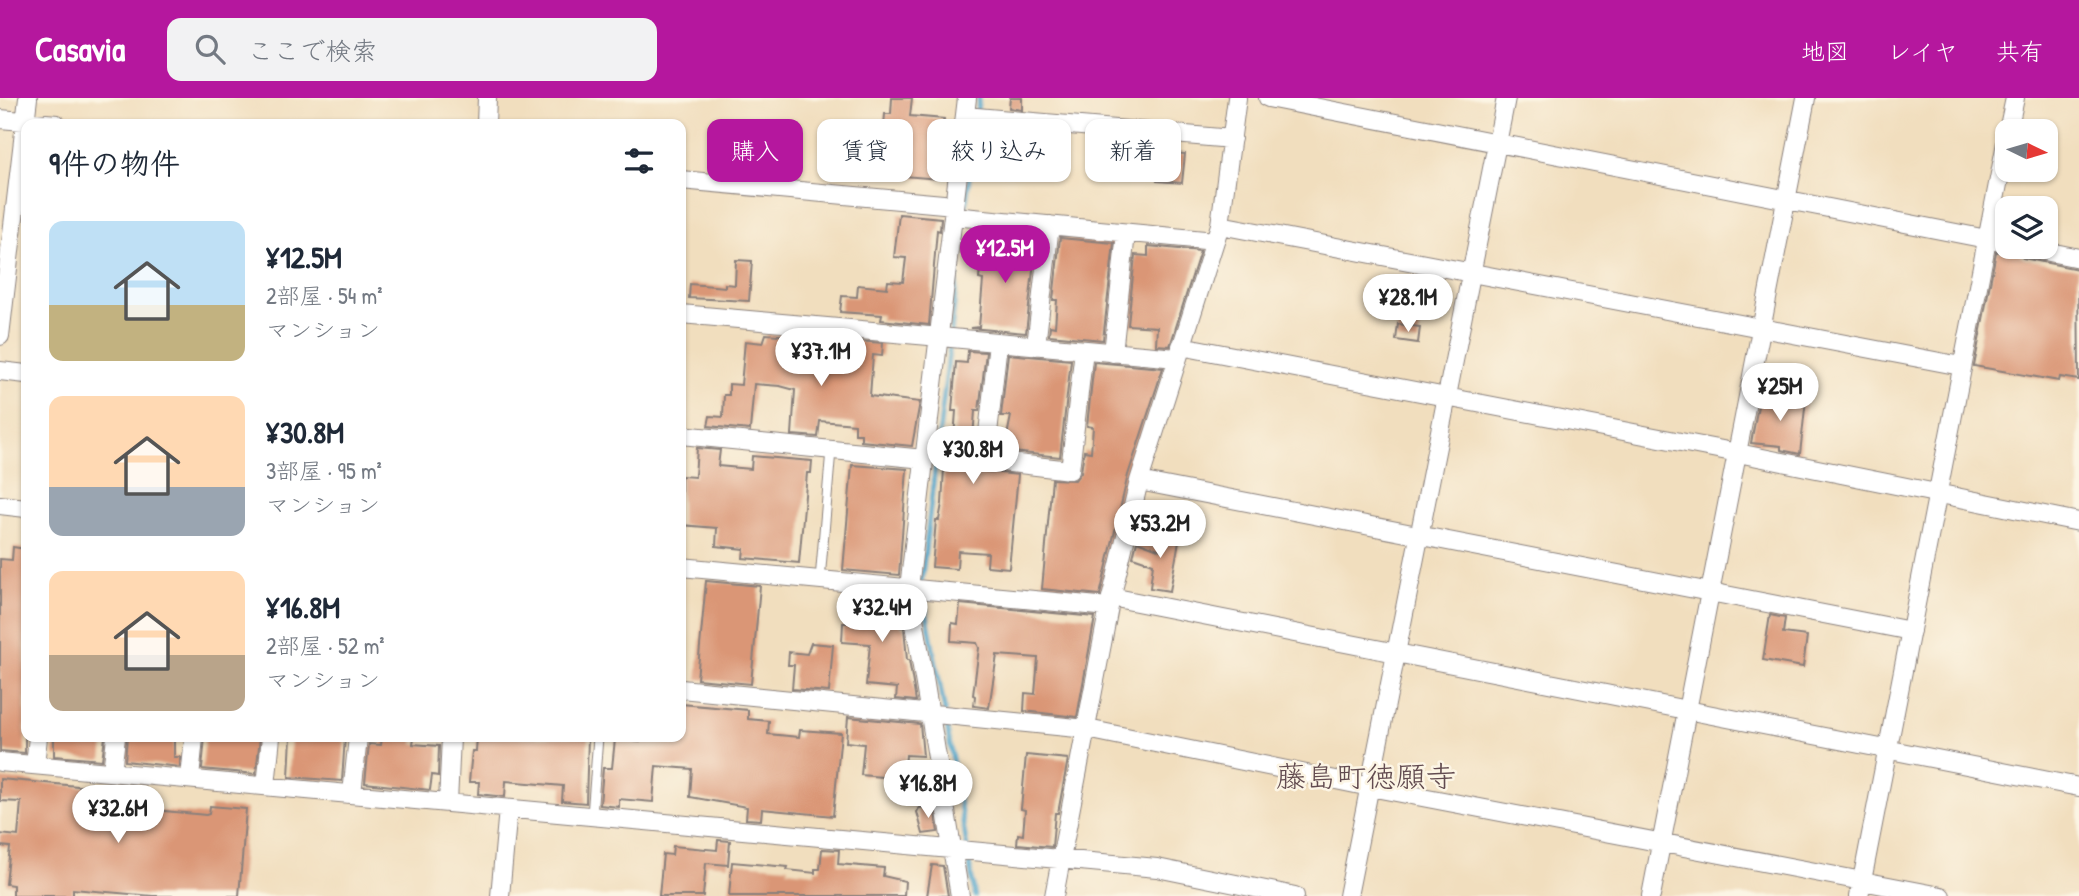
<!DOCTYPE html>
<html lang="ja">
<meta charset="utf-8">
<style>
body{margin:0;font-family:"Patrick Hand","Klee One",sans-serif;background:#f2f2f3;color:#1f2937;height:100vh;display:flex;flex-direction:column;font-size:26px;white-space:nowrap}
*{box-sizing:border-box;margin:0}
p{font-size:23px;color:#747a83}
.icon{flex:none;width:38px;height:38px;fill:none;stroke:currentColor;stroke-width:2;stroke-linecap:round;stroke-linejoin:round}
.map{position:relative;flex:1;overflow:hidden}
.side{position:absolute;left:21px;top:21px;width:665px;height:623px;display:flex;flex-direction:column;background:#fff;border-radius:14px;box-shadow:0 2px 5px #0004}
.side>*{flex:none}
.guide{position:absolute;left:707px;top:21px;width:665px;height:63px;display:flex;gap:14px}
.needle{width:46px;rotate:95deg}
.fabs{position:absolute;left:1995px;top:21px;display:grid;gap:14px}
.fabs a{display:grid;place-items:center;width:63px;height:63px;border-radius:14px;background:#fff;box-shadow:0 2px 5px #0004;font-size:35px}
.price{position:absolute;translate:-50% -60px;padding:0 16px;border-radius:24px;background:#fff;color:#222;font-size:23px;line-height:46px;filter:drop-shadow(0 2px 4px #0008)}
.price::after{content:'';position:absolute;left:50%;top:42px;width:21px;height:16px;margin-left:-10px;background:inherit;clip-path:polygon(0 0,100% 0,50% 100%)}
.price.current{background:#b5179e;color:#fff}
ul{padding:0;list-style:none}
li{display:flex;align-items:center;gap:21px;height:175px;padding:0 28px}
li span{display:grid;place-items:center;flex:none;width:196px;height:140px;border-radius:14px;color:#555}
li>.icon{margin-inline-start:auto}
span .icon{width:84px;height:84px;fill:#fffc;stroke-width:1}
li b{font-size:30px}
h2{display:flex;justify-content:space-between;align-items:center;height:84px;padding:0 28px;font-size:30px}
.tag{padding:0 24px;border-radius:14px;background:#fff;box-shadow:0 2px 5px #0004;font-size:24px;line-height:63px}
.tag.current{background:#b5179e;color:#fff}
header{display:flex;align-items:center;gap:42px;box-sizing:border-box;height:98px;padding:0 35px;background:#b5179e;color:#fff}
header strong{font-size:33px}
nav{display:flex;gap:38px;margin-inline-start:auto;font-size:24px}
.search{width:490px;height:63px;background:#f2f2f3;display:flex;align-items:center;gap:18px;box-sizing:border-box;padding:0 24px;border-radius:14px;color:#747a83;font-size:26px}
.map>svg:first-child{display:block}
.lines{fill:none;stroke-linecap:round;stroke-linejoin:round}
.stream{stroke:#4fa6cc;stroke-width:4.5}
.building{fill:#da9676}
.service-casing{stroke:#8a807c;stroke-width:11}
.minor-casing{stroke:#8a807c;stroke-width:20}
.service{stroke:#fff;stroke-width:9}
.minor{stroke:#fff;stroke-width:18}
.labels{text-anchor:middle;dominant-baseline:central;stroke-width:5;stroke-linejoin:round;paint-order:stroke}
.quarter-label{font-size:30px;fill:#624b50;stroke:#fcf5e5}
</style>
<header>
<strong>Casavia</strong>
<div class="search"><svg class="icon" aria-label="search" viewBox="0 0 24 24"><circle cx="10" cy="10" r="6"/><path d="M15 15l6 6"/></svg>ここで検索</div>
<nav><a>地図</a><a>レイヤ</a><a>共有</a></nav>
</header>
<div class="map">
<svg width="2079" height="798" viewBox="0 0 2079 798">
<rect width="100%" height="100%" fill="#fcf5e5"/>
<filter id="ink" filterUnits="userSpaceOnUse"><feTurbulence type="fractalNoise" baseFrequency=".0143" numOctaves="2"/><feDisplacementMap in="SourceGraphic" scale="14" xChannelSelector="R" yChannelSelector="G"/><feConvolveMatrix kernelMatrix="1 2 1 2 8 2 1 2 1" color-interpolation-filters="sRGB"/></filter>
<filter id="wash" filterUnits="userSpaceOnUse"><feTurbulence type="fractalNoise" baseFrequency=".00686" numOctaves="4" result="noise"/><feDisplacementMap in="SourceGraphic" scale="28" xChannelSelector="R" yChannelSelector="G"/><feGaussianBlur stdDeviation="1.57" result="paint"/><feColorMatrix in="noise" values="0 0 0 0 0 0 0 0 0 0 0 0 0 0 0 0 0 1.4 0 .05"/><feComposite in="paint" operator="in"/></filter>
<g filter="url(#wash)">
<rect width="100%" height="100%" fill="#f1debe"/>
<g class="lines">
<path class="stream" d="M 977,14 L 979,0
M 965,115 L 976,23
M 1214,176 L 1225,137
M 951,237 L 963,124
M 921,487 L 950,245
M 923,495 L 945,614
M 946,623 L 967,749
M 968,757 L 975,798"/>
</g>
<g id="blocks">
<path class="building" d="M 892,0 L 912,0 L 910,18 L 944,21 L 939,81 L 880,76 L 885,16 L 891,16 Z
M 1010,0 L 1022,0 L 1022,12 L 1009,10 Z
M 987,31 L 1007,33 L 1006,48 L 985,46 Z
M 1145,53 L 1185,56 L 1182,85 L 1157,83 L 1158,73 L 1144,72 Z
M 899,116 L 941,120 L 940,133 L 937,132 L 929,227 L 881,222 L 882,217 L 840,214 L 842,198 L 857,199 L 858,187 L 887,190 L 888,183 L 903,184 L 906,160 L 894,159 Z
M 986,133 L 1011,135 L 1010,152 L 1035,154 L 1026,235 L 970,230 L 979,229 L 983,182 L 979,181 L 980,169 L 983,169 Z
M 1060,140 L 1114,145 L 1103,242 L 1049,237 L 1050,228 L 1055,229 L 1057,202 L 1053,202 Z
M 1148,148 L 1200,153 L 1170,248 L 1156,247 L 1157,229 L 1128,227 L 1135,157 L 1148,158 Z
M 2015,153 L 2023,160 L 2078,171 L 2079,282 L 2060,279 L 2059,283 L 1974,268 L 1996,154 Z
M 736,162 L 752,163 L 749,203 L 689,200 L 690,186 L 725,189 L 725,186 L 735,187 Z
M 1398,226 L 1420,229 L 1418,245 L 1396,242 Z
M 766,236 L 883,245 L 882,258 L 873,257 L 870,298 L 920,304 L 912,348 L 861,343 L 861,336 L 855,336 L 855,326 L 820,323 L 818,339 L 792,337 L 795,292 L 780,288 L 754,286 L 750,332 L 708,328 L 710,318 L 723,319 L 724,297 L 729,297 L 729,286 L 741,287 L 745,243 L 763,245 Z
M 968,253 L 986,254 L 979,313 L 975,313 L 972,354 L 974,355 L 974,366 L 983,373 L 1018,377 L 1009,470 L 987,468 L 988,455 L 958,453 L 957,471 L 932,469 L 936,422 L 939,422 L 942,406 L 945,352 L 953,353 L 956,313 L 952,313 L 956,264 L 967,265 Z
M 1008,256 L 1071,262 L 1060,359 L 1004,353 L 1011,318 L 1001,318 Z
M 1094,264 L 1163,270 L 1128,377 L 1100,497 L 1042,491 L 1052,381 L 1075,382 L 1081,374 L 1084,353 L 1091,354 L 1093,329 L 1087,328 Z
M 1760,297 L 1806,301 L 1800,356 L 1781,352 L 1781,348 L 1751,345 Z
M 697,350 L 720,352 L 718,368 L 751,371 L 752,358 L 812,363 L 811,375 L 807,375 L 799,465 L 743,460 L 744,451 L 716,448 L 717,430 L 681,427 L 681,378 L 695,379 Z
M 852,367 L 907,371 L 899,477 L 843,472 Z
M 1163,434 L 1180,437 L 1170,493 L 1150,490 L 1153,466 L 1133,459 L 1137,443 L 1161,452 Z
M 13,449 L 26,451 L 25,655 L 0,653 L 0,461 L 12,462 Z
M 706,483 L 760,488 L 751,586 L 697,581 Z
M 862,498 L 899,501 L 901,529 L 904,529 L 907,562 L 909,562 L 916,603 L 896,601 L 897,590 L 866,587 L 870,546 L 842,544 L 843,525 L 848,525 L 851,505 L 862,504 Z
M 960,506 L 1095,519 L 1077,619 L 1024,613 L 1025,595 L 1035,596 L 1038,560 L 997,557 L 989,610 L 974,608 L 975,598 L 973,597 L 979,550 L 977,545 L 951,543 L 952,525 L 958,526 Z
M 1770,517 L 1785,520 L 1783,535 L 1807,538 L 1803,569 L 1763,562 Z
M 811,545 L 833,547 L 829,594 L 792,591 L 794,567 L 788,567 L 789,554 L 807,556 Z
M 681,606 L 748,612 L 748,621 L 769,623 L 768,636 L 799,639 L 800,632 L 841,635 L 833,718 L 762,711 L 761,722 L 746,721 L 747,709 L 690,699 L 692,671 L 656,668 L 653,704 L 619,701 L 619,709 L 600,707 L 603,670 L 612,670 L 615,641 L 640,644 L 641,639 L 681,639 Z
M 848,619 L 920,626 L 923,658 L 906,657 L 904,681 L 861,677 L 864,646 L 846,644 Z
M 54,639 L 105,639 L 102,662 L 54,658 Z
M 127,639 L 174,639 L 174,659 L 180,659 L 180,669 L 125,663 Z
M 205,639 L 260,639 L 256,676 L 202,671 Z
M 291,639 L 345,639 L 342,683 L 289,679 Z
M 382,639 L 414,639 L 413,646 L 439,648 L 438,678 L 432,677 L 430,692 L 365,685 L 369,646 L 381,647 Z
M 477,639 L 588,639 L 586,705 L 562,703 L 563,688 L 506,683 L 505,699 L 478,696 L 479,684 L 469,684 L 472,653 L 476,653 Z
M 1026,657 L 1068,661 L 1058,715 L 1055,715 L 1052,749 L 1017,746 L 1018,736 L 1023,737 L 1025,712 L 1021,711 Z
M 0,681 L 122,692 L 120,709 L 133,710 L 206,717 L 209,716 L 210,708 L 246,711 L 239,798 L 153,798 L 73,791 L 73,798 L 13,798 L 13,787 L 6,786 L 10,749 L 0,748 L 0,736 L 18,738 L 21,704 L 0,703 Z
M 934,708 L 938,734 L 923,736 L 917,714 L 919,710 Z
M 718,742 L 730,743 L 728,767 L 706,765 L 703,798 L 659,798 L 663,756 L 672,757 L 673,748 L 717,752 Z
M 822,751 L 839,752 L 838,766 L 884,770 L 883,778 L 905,783 L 904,798 L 729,798 L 732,764 L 788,769 L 787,772 L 815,775 L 815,771 L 820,771 Z
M 932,767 L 943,768 L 948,798 L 927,798 Z"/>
</g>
</g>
<g filter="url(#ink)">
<use href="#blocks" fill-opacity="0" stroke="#8a807c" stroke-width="2"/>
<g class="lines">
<defs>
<path id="service" d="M 820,482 L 831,352
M 592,718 L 598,639"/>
<path id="minor" d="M 1268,0 L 2007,145
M 965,18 L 1232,41
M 0,21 L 57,26
M 486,26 L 487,0
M 2008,33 L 2015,0
M 681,82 L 954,107
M 953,118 L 1215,143
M 1220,127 L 1961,268
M 2025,149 L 2079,160
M 681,216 L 1177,260
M 0,238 L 28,0
M 998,245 L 985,362 L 1070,372 L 1084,252
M 1036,248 L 1050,127
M 1181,248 L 1738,355 L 2079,424
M 1113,255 L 1126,135
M 0,273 L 26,276
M 681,337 L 924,361
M 1139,383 L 1911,533
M 0,407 L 26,410
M 681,469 L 1109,509
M 1111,499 L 2079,689
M 681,591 L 1087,631 L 1370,689 L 1941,798
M 0,664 L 1157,770 L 1295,798
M 35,667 L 38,639
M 112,674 L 116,639
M 190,681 L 194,639
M 266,688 L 271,639
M 352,696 L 358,639
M 448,705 L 451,639
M 500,798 L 508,711
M 960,798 L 909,490 L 967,0
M 1054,798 L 1109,509 L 1139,383 L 1220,127 L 1237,0
M 1348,798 L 1506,0
M 1651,798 L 1806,0
M 1859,798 L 2007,40"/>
</defs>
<use href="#service" class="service-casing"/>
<use href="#minor" class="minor-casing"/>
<use href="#service" class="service"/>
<use href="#minor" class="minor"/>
</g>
</g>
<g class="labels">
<g class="quarter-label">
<text x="1366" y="678">藤島町徳願寺</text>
</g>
</g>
</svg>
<div class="fabs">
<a><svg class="needle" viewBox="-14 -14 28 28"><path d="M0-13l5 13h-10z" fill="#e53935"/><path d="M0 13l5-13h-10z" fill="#747a83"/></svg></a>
<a><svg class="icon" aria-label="layers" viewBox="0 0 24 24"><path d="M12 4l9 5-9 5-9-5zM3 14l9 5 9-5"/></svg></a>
</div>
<b class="price current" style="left:1005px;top:187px">¥12.5M</b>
<b class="price" style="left:1408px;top:236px">¥28.1M</b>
<b class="price" style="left:821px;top:290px">¥37.1M</b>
<b class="price" style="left:1780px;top:325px">¥25M</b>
<b class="price" style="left:973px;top:388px">¥30.8M</b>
<b class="price" style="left:1160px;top:462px">¥53.2M</b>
<b class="price" style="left:882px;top:546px">¥32.4M</b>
<b class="price" style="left:928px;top:722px">¥16.8M</b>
<b class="price" style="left:118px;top:747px">¥32.6M</b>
<div class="guide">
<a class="tag current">購入</a>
<a class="tag">賃貸</a>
<a class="tag">絞り込み</a>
<a class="tag">新着</a>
</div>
<section class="side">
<h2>9件の物件<svg class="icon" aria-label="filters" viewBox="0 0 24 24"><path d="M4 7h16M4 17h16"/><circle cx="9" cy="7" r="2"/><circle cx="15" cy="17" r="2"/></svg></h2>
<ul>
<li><span style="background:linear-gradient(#bfe0f5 60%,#c2b280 0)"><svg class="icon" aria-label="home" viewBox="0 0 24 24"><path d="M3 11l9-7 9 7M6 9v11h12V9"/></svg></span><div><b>¥12.5M</b><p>2部屋 · 54 m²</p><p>マンション</p></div></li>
<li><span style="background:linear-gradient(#ffd9b3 65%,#9aa5b1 0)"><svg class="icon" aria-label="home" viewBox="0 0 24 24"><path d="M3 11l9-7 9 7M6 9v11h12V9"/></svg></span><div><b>¥30.8M</b><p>3部屋 · 95 m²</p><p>マンション</p></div></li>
<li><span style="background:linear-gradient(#ffd9b3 60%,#b9a48a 0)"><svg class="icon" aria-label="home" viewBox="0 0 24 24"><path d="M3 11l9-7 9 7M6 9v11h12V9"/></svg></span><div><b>¥16.8M</b><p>2部屋 · 52 m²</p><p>マンション</p></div></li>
</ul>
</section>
</div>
